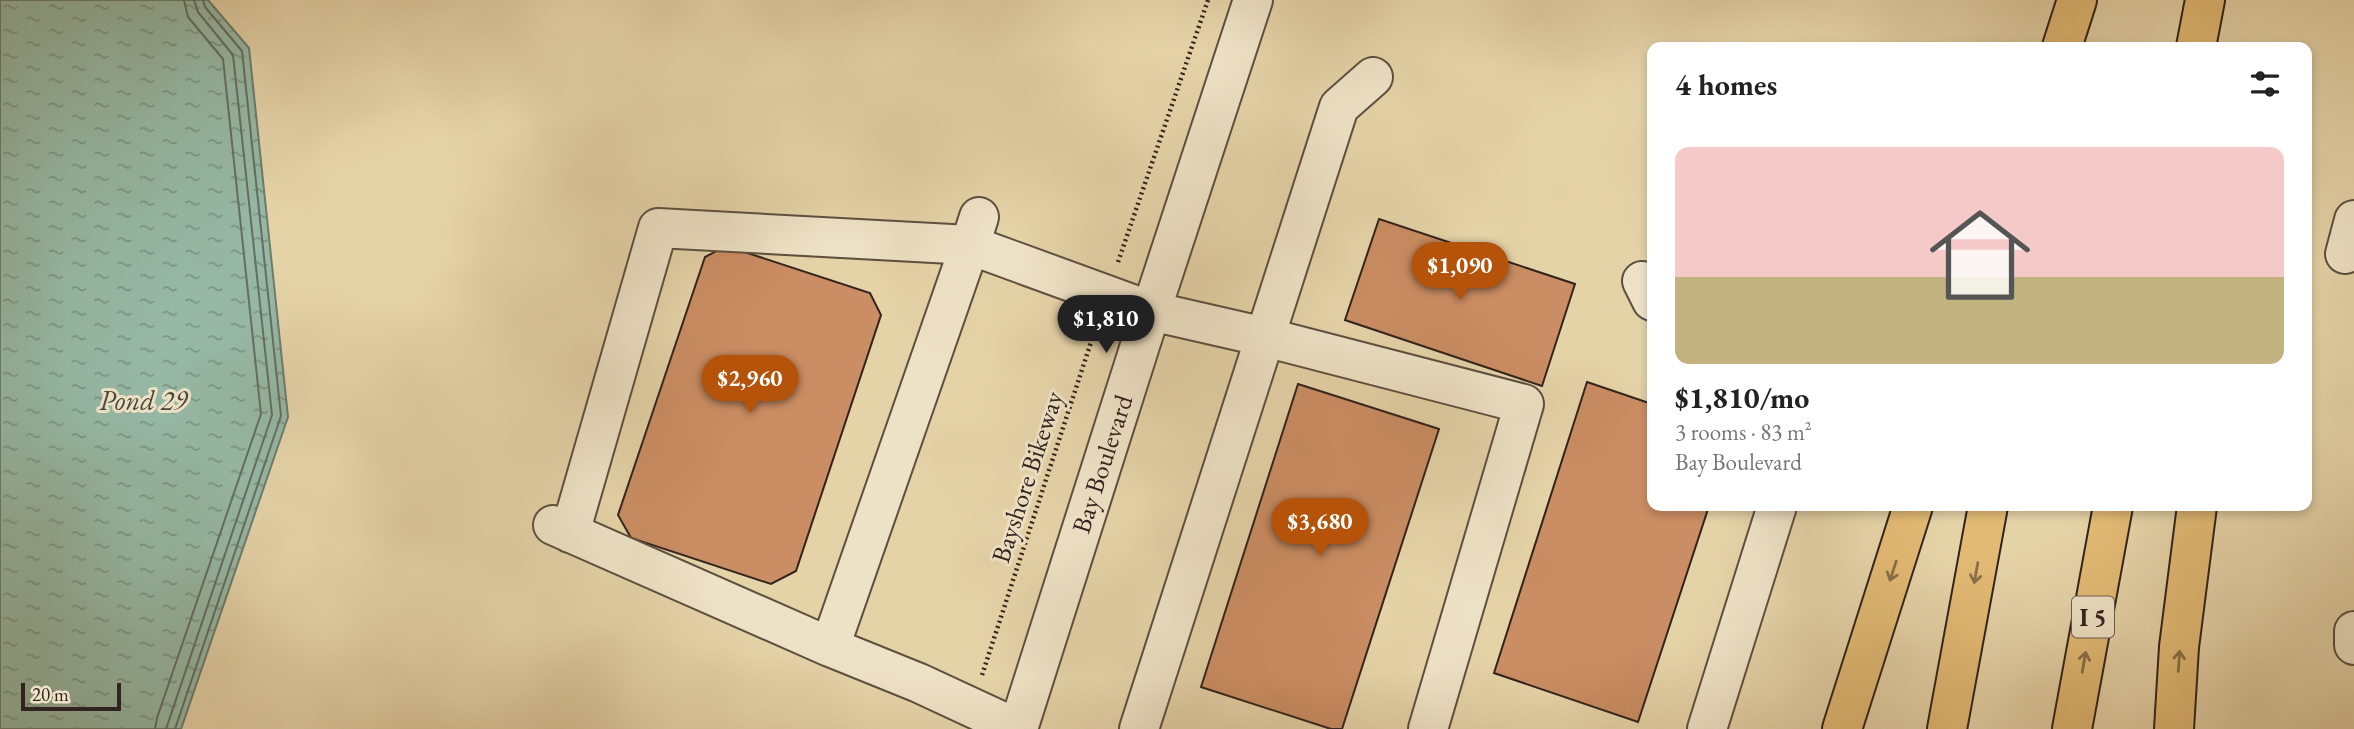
<!DOCTYPE html>
<meta charset="utf-8">
<style>
body{margin:0;font-family:"EB Garamond",serif;background:#f6f6f6;color:#222;height:100vh;display:flex;flex-direction:column;font-size:26px;white-space:nowrap}
*{box-sizing:border-box;margin:0}
p{font-size:23px;color:#767676}
.icon{flex:none;width:38px;height:38px;fill:none;stroke:currentColor;stroke-width:2;stroke-linecap:round;stroke-linejoin:round}
.map{position:relative;flex:1;overflow:hidden}
.drawer{position:absolute;left:1647px;top:42px;width:665px;height:469px;display:flex;flex-direction:column;background:#fff;border-radius:14px;box-shadow:0 4px 10px #0003}
.drawer>*{flex:none}
.scale{position:absolute;left:21px;bottom:18px;width:100px;box-sizing:border-box;padding-left:7px;border:4px solid #31231e;border-top:0;font-size:19px;line-height:24px;white-space:nowrap;color:#31231e;-webkit-text-stroke:5px #eee2c6;paint-order:stroke}
.price{position:absolute;translate:-50% -60px;padding:0 16px;border-radius:24px;background:#b45309;color:#fff;font-size:23px;line-height:46px;filter:drop-shadow(0 2px 4px #0008)}
.price::after{content:'';position:absolute;left:50%;top:42px;width:21px;height:16px;margin-left:-10px;background:inherit;clip-path:polygon(0 0,100% 0,50% 100%)}
.price.selected{background:#222;color:#fff}
ul{padding:0;list-style:none}
li{display:grid;align-content:center;gap:14px;height:371px;padding:0 28px}
li span{display:grid;place-items:center;height:217px;border-radius:14px;color:#555}
li>.icon{margin-inline-start:auto}
span .icon{width:126px;height:126px;fill:#fffc;stroke-width:1}
li b{font-size:30px}
h2{display:flex;justify-content:space-between;align-items:center;height:84px;padding:0 28px;font-size:30px}
.map>svg:first-child{display:block}
.water{fill:url(#water-ripples);stroke:#6e7c6f;stroke-width:2}
.lines{fill:none;stroke-linecap:round;stroke-linejoin:round}
.shore{stroke:#646e62;stroke-width:2}
.building{fill:#cb8d63;stroke:#31231e;stroke-width:2}
.minor-casing{stroke:#5e4f40;stroke-width:42}
.highway-casing{stroke:#31231e;stroke-width:42}
.path{stroke:#31231e;stroke-width:4.5;stroke-dasharray:2 3.5;stroke-linecap:butt}
.minor{stroke:#eee2c6;stroke-width:38}
.highway{stroke:#e2ba74;stroke-width:38}
.oneway{stroke:#8a6e49}
.labels{text-anchor:middle;dominant-baseline:central;stroke-width:6;stroke-linejoin:round;paint-order:stroke}
.shield{fill:#eee2c6;stroke:#6a5c50;stroke-width:2}
.shield-label{font-size:24px;font-weight:bold;fill:#31231e}
.street-label{font-size:26px;fill:#31231e;stroke:#eee2c6}
.water-label{font-size:28px;font-style:italic;fill:#4a4840;stroke:#eee2c6}
</style>
<div class="map">
<svg width="2354" height="729" viewBox="0 0 2354 729">
<defs>
<pattern id="water-ripples" width="26" height="14" patternUnits="userSpaceOnUse" patternTransform="scale(1.75)"><rect width="26" height="14" fill="#96b8a5"/><path d="M2 4q2-2 4 0t4 0M15 11q2-2 4 0t4 0" fill="none" stroke="#7b9586"/></pattern>
</defs>
<rect width="100%" height="100%" fill="#e5d3a8"/>
<filter id="stains"><feTurbulence type="fractalNoise" baseFrequency=".00286" numOctaves="4"/><feColorMatrix values="0 0 0 0 .2 0 0 0 0 .09 0 0 0 0 .02 0 0 0 .5 -.17"/></filter>
<radialGradient id="worn" r=".72"><stop offset=".6" stop-color="#630" stop-opacity="0"/><stop offset="1" stop-color="#630" stop-opacity=".3"/></radialGradient>
<path class="water" d="M 0,0 L 208,0 L 249,48 L 288,417 L 181,729 L 0,729 Z"/>
<g class="lines">
<path class="shore" d="M 155,729 L 157,718 L 261,414 L 223,59 L 188,17 L 184,0
M 166,729 L 272,415 L 233,55 L 198,12 L 194,0
M 175,729 L 281,416 L 242,51 L 205,7 L 203,0"/>
</g>
<path class="building" d="M 1379,219 L 1575,284 L 1542,386 L 1345,320 Z
M 726,246 L 870,293 L 881,315 L 796,571 L 771,584 L 631,538 L 618,515 L 705,257 Z
M 1587,382 L 1652,404 L 1652,506 L 1709,506 L 1638,722 L 1494,673 Z
M 1298,384 L 1439,429 L 1342,729 L 1331,729 L 1201,687 Z"/>
<g class="lines">
<defs>
<path id="minor" d="M 979,217 L 970,245 L 1151,311 L 1265,337 L 1524,404 L 1428,729
M 2345,254 L 2354,220
M 1642,281 L 1652,301
M 553,525 L 830,647 L 919,683 L 1018,729
M 570,533 L 658,228 L 970,245 L 830,647
M 2354,631 L 2354,645
M 1018,729 L 1151,311 L 1253,0
M 1139,729 L 1339,107 L 1373,77
M 1707,729 L 1777,506"/>
<path id="highway" d="M 2062,47 L 2077,0
M 2196,47 L 2205,0
M 1842,729 L 1913,506
M 1947,729 L 1988,506
M 2072,729 L 2113,506
M 2174,729 L 2179,647 L 2197,506"/>
</defs>
<use href="#minor" class="minor-casing"/>
<use href="#highway" class="highway-casing"/>
<path class="path" d="M 1118,262 L 1208,0
M 982,675 L 1096,327"/>
<use href="#minor" class="minor"/>
<use href="#highway" class="highway"/>
</g>
<defs><path id="oneway-shaft" d="M-6 0H5M1.5-3L5.5 0L1.5 3" fill="none" stroke-width="1.6" stroke-linecap="round" stroke-linejoin="round" transform="scale(1.75)"/></defs>
<g class="oneway">
<use href="#oneway-shaft" transform="translate(1893 571) rotate(108)"/>
<use href="#oneway-shaft" transform="translate(1976 573) rotate(100)"/>
<use href="#oneway-shaft" transform="translate(2179 661) rotate(-86)"/>
<use href="#oneway-shaft" transform="translate(2084 662) rotate(-80)"/>
</g>
<g class="labels">
<rect class="shield" x="2072" y="596.5" width="42" height="41" rx="5"/>
<g class="shield-label">
<text x="2093" y="617">I 5</text>
</g>
<g class="street-label">
<text transform="translate(1102 464) rotate(-72)">Bay Boulevard</text>
<text transform="translate(1027 477) rotate(-72)">Bayshore Bikeway</text>
</g>
<g class="water-label">
<text x="143" y="400">Pond 29</text>
</g>
</g>
<rect width="100%" height="100%" filter="url(#stains)"/>
<rect width="100%" height="100%" fill="url(#worn)"/>
</svg>
<div class="scale">20 m</div>
<b class="price" style="left:1460px;top:302px">$1,090</b>
<b class="price selected" style="left:1106px;top:355px">$1,810</b>
<b class="price" style="left:750px;top:415px">$2,960</b>
<b class="price" style="left:1320px;top:558px">$3,680</b>
<section class="drawer">
<h2>4 homes<svg class="icon" aria-label="filters" viewBox="0 0 24 24"><path d="M4 7h16M4 17h16"/><circle cx="9" cy="7" r="2"/><circle cx="15" cy="17" r="2"/></svg></h2>
<ul>
<li><span style="background:linear-gradient(#f6c9c9 60%,#c2b280 0)"><svg class="icon" aria-label="home" viewBox="0 0 24 24"><path d="M3 11l9-7 9 7M6 9v11h12V9"/></svg></span><div><b>$1,810/mo</b><p>3 rooms · 83 m²</p><p>Bay Boulevard</p></div></li>
</ul>
</section>
</div>
